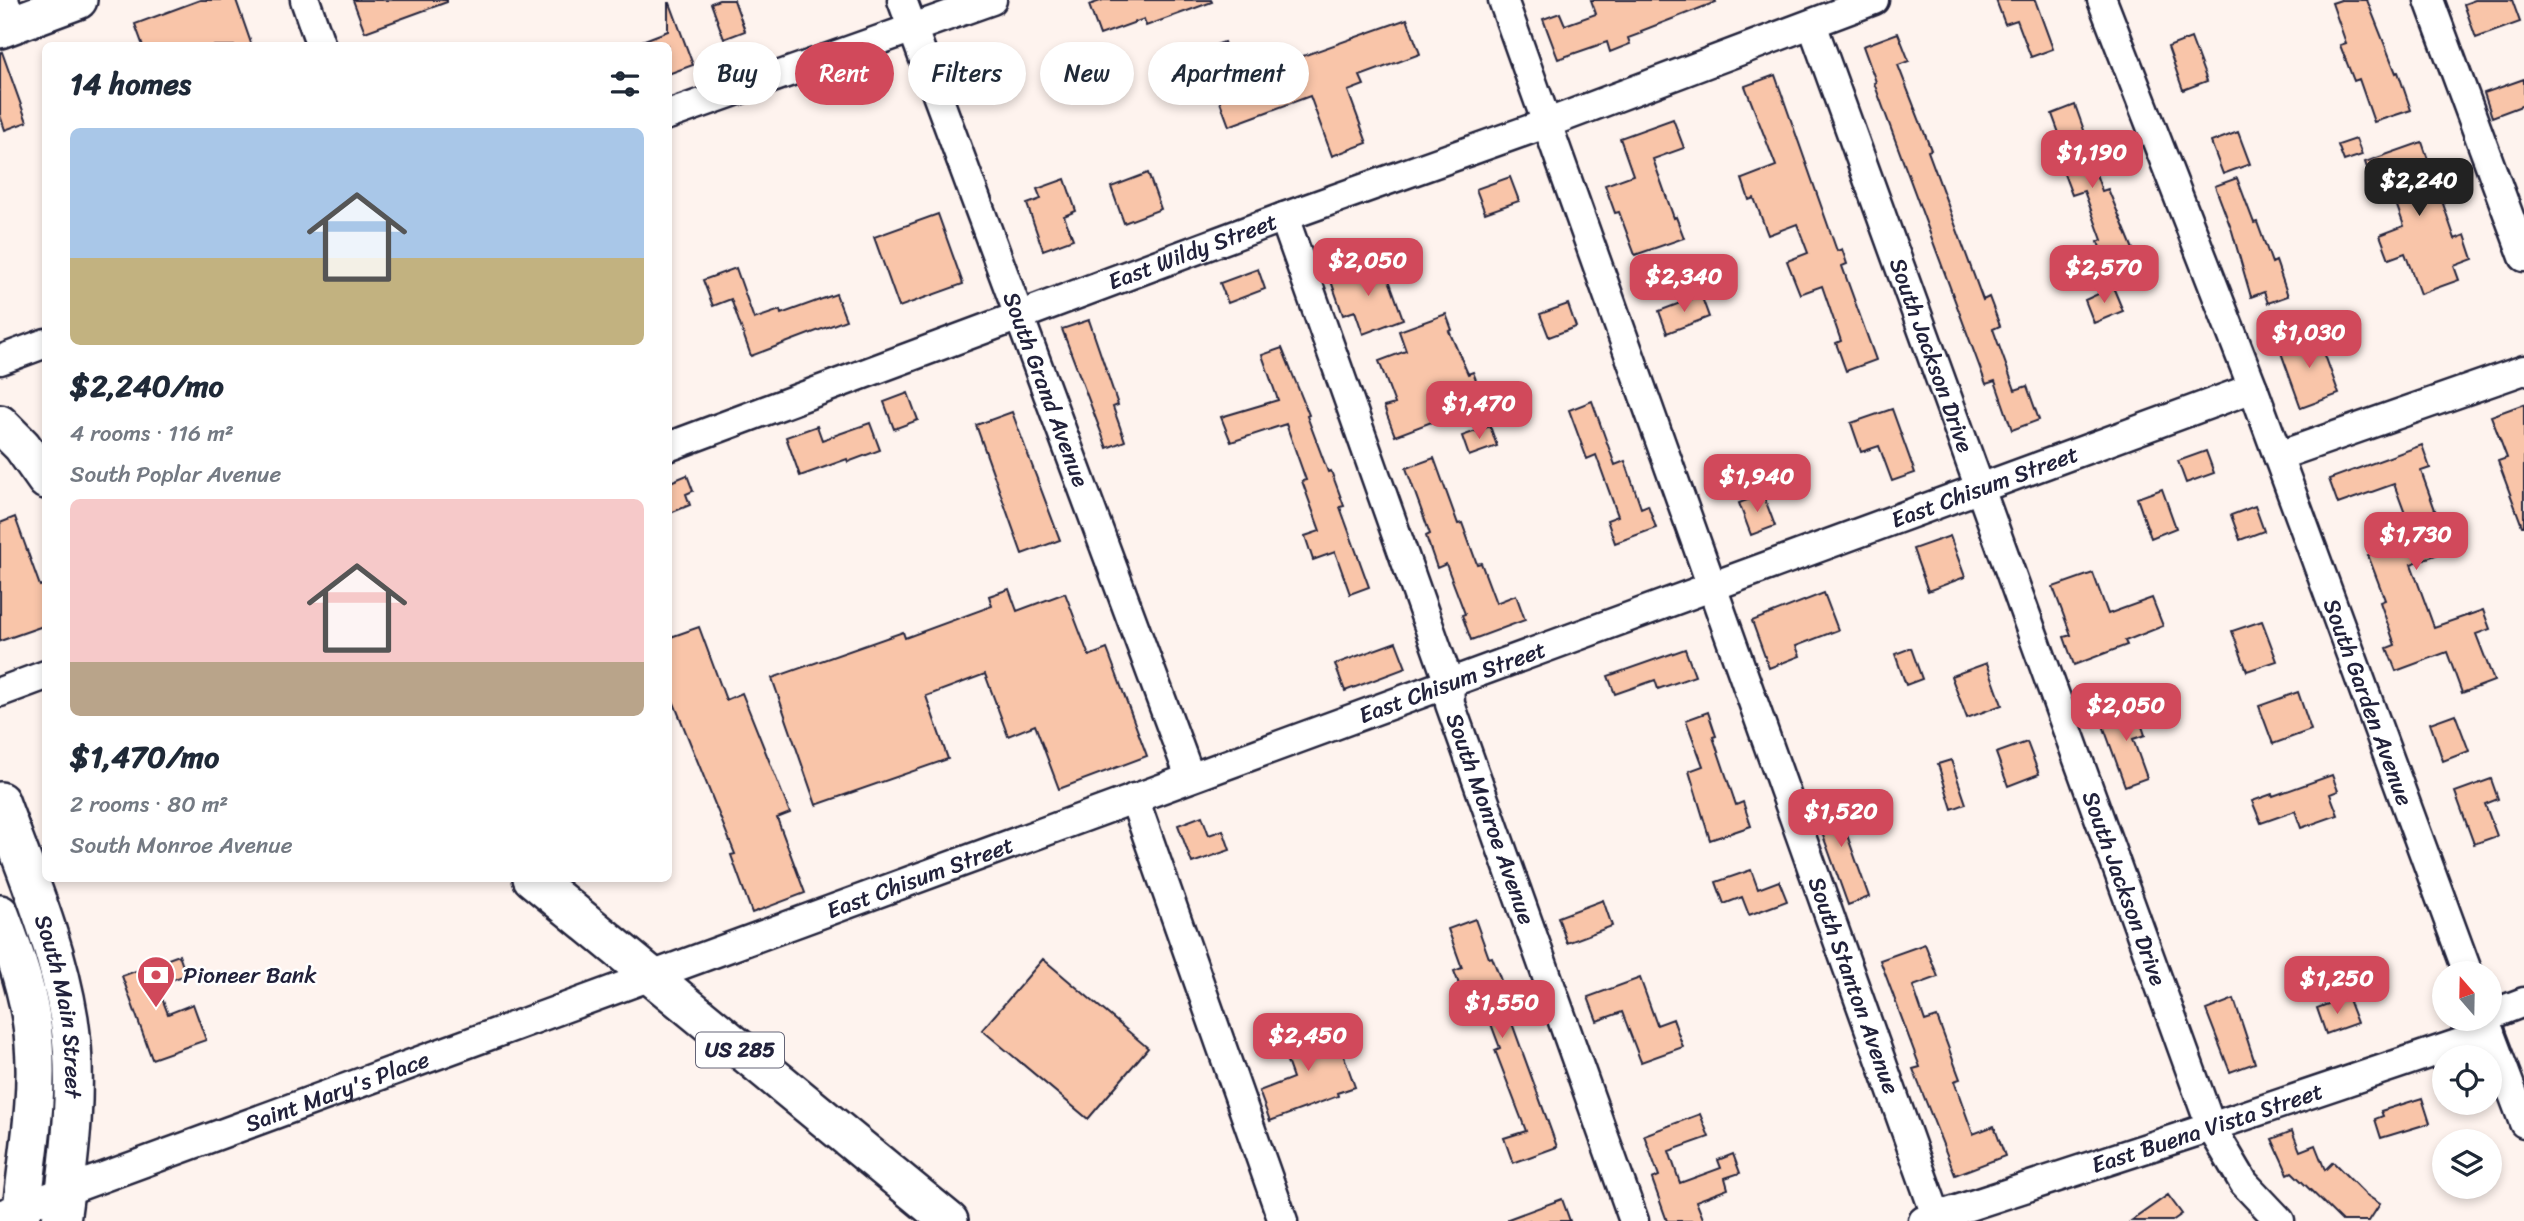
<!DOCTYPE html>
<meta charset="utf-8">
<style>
body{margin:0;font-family:Sriracha,sans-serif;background:#f2f2f3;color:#1f2937;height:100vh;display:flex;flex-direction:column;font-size:26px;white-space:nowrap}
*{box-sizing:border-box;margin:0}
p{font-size:23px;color:#747a83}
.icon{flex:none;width:38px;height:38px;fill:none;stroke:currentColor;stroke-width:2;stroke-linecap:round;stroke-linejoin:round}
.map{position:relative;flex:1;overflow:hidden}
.side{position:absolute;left:42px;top:42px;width:630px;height:840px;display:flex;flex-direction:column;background:#fff;border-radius:10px;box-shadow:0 4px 10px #0003}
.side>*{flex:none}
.top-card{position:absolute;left:693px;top:42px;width:665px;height:63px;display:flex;gap:14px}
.needle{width:46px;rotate:340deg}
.fabs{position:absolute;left:2432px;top:961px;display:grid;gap:14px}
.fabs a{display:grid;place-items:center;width:70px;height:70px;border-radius:50%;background:#fff;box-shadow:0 4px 10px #0003;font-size:35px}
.price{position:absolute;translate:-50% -60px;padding:0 16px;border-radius:14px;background:#d1495b;color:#fff;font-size:23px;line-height:46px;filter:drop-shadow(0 2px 4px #0008)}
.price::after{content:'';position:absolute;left:50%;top:42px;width:21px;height:16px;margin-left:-10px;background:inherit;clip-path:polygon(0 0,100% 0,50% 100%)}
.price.active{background:#222;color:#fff}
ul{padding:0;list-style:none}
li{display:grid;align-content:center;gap:14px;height:371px;padding:0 28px}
li span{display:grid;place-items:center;height:217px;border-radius:10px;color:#555}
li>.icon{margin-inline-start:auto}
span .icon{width:126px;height:126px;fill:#fffc;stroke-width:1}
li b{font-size:30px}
h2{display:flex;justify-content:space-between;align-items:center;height:84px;padding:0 28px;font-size:30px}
.chip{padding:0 24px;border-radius:32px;background:#fff;box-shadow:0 4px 10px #0003;font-size:24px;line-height:63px}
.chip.active{background:#d1495b;color:#fff}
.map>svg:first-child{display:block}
.building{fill:#f9c5a9;stroke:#22223b;stroke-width:2}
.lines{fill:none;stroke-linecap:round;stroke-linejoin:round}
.minor-casing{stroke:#22223b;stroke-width:33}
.major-casing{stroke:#22223b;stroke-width:42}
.minor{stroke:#fff;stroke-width:28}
.major{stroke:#fff;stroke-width:37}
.labels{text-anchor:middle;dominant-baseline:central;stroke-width:5;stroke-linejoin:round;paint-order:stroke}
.shield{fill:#fff;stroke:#646476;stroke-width:2}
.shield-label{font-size:21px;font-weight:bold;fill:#22223b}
.street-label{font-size:23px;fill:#22223b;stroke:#fff}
.poi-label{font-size:23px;fill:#22223b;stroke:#fff;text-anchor:start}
</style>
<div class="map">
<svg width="2524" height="1221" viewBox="0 0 2524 1221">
<rect width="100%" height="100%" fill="#fef3ee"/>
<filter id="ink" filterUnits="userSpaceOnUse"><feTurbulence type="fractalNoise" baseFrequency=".0143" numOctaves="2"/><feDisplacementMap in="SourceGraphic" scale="14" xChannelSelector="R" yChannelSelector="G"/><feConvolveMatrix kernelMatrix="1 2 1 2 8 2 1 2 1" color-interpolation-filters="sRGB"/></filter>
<g filter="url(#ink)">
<path class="building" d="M 200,0 L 236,0 L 252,46 L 143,46 L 135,24 Z
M 353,0 L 447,0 L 447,2 L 365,32 Z
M 719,0 L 734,0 L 745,31 L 724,39 L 711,3 Z
M 1103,0 L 1211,0 L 1212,2 L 1146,26 L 1144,19 L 1100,35 L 1089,5 Z
M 1591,0 L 1715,0 L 1716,2 L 1641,31 L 1642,33 L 1628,38 L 1630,44 L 1610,52 L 1607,42 L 1558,59 L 1543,19 L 1560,13 L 1565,25 L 1596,14 Z
M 1996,0 L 2035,0 L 2053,49 L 2031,57 L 2017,20 L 2005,24 Z
M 2341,0 L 2367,0 L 2396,73 L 2398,72 L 2411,110 L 2374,122 L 2359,79 L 2354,81 L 2340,45 L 2346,43 L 2332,3 Z
M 2475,0 L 2512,0 L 2520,22 L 2476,38 L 2464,4 Z
M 668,3 L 670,3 L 693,65 L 668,74 L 668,46 L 634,46 L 634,44 L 668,31 Z
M 1407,19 L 1420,54 L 1360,76 L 1364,85 L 1348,91 L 1367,143 L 1332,156 L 1310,96 L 1229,126 L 1215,88 L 1218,87 L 1204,49 L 1224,42 L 1238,79 Z
M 1898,33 L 1909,61 L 1898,65 L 1931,150 L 1928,151 L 1983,300 L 1989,297 L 2000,326 L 1993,329 L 2015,390 L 2027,386 L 2039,420 L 2012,430 L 1995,381 L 1986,384 L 1874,83 L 1876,82 L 1863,46 Z
M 2191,38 L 2207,81 L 2183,90 L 2168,47 Z
M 991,48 L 1001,75 L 979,83 L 969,56 Z
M 2,52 L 27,122 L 5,130 L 0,115 L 0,53 Z
M 1775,75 L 1837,251 L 1842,249 L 1847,264 L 1842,266 L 1876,360 L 1846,371 L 1836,343 L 1841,341 L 1822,286 L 1800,294 L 1787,261 L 1808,253 L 1797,224 L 1768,235 L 1754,198 L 1749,200 L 1742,179 L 1776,166 L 1745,86 Z
M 2524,79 L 2524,105 L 2492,117 L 2484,93 Z
M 2075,105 L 2085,133 L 2082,134 L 2102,191 L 2108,189 L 2137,259 L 2108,270 L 2098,242 L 2102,240 L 2084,191 L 2072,195 L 2058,158 L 2067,155 L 2052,114 Z
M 1673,119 L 1684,148 L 1653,159 L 1674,218 L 1676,217 L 1684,238 L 1635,255 L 1619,212 L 1615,213 L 1605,185 L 1633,175 L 1620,138 Z
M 2238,132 L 2250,164 L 2223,174 L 2211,142 Z
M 2356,139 L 2362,155 L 2344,161 L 2338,145 Z
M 2422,142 L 2455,239 L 2465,235 L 2473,259 L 2454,266 L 2459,280 L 2420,294 L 2405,253 L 2389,259 L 2380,235 L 2404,226 L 2392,192 L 2377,197 L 2365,162 Z
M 1148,173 L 1161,209 L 1124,223 L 1111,187 Z
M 1510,177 L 1519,201 L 1485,213 L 1476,189 Z
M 2237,178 L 2254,223 L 2257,222 L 2272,263 L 2276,261 L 2288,296 L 2268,303 L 2264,292 L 2251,297 L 2232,231 L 2215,186 Z
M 1065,179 L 1076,211 L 1064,216 L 1073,239 L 1043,250 L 1027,204 L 1041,199 L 1037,189 Z
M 938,214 L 963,284 L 899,307 L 874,237 Z
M 1383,263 L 1403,319 L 1363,334 L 1355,311 L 1343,315 L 1331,281 Z
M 736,268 L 754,319 L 780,310 L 781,314 L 836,294 L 846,320 L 751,356 L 731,299 L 713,306 L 703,280 Z
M 1258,269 L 1265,289 L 1228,303 L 1220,283 Z
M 2113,287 L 2123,311 L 2094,323 L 2085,300 Z
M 1701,295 L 1709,317 L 1667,333 L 1659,311 Z
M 1568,304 L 1576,327 L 1549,337 L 1540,314 Z
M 1446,314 L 1452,330 L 1449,331 L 1468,374 L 1473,372 L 1481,393 L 1434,410 L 1437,420 L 1395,436 L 1384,407 L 1395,404 L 1379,361 L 1406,351 L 1399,331 Z
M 1089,320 L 1118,405 L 1113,407 L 1125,441 L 1107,448 L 1062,329 Z
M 2317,333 L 2339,394 L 2301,408 L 2279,347 Z
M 1282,348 L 1309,415 L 1307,416 L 1328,472 L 1331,471 L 1344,506 L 1340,507 L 1369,587 L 1350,594 L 1335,552 L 1313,560 L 1305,536 L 1320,531 L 1302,481 L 1306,480 L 1286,424 L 1231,442 L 1221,417 L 1278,400 L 1262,355 Z
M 908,393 L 918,420 L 894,429 L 884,402 Z
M 1592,401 L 1615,465 L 1625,461 L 1641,508 L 1648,505 L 1656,528 L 1615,543 L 1607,520 L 1618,516 L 1596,455 L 1587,459 L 1569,410 Z
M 2524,404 L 2524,526 L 2522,526 L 2498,461 L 2507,458 L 2491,416 Z
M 1892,409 L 1915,473 L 1892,481 L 1879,446 L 1861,452 L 1851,423 Z
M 1012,412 L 1060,540 L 1022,554 L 976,425 Z
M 870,423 L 880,450 L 848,462 L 847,459 L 800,476 L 786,437 L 817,426 L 822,440 Z
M 1490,426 L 1497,446 L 1469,456 L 1462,436 Z
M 2422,445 L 2430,468 L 2421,471 L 2442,529 L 2449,527 L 2457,547 L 2411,564 L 2434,627 L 2483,610 L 2490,629 L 2476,634 L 2494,681 L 2462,693 L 2447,652 L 2396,671 L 2387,648 L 2395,645 L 2380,602 L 2385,600 L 2368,555 L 2414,538 L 2394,484 L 2338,504 L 2329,479 Z
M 2206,451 L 2214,473 L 2186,483 L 2178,461 Z
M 1434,458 L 1458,524 L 1462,523 L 1477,564 L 1481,563 L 1496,603 L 1516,595 L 1525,620 L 1471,640 L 1462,615 L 1465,614 L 1446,564 L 1437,568 L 1426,536 L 1430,534 L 1406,468 Z
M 687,475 L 693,491 L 686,494 L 690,505 L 668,514 L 668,483 Z
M 2162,489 L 2176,528 L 2151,538 L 2137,498 Z
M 1763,494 L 1775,526 L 1751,535 L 1739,503 Z
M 2255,506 L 2264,531 L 2240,540 L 2231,515 Z
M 15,517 L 40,586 L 46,584 L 46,625 L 0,641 L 0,523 Z
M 1950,536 L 1965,577 L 1928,591 L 1913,549 Z
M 2093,573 L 2108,614 L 2152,598 L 2163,626 L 2125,641 L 2127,645 L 2074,665 L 2064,637 L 2071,635 L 2053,587 Z
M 1009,589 L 1017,611 L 1065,593 L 1089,656 L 1107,649 L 1147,756 L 1059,789 L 1035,725 L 1008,736 L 985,674 L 926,696 L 948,759 L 816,805 L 772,678 L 903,632 L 905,638 L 992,606 L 989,596 Z
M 1824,593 L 1838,630 L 1796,646 L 1800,656 L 1769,668 L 1752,621 Z
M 2262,621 L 2277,661 L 2247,671 L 2232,631 Z
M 699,627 L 726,700 L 742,693 L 790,813 L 777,818 L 805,893 L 752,913 L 731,855 L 735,854 L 668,688 L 668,638 Z
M 1396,642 L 1406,668 L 1345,691 L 1335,664 Z
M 1911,648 L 1922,679 L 1906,685 L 1895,654 Z
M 1685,649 L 1695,676 L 1658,689 L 1655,680 L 1615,694 L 1608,676 Z
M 1987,663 L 2002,705 L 1967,718 L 1951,676 Z
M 2298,692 L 2311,730 L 2273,744 L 2259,706 Z
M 2135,706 L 2145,735 L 2133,739 L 2147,778 L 2125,786 L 2100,717 Z
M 1708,712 L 1716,736 L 1713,737 L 1736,805 L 1743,802 L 1751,826 L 1710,840 L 1689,771 L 1703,766 L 1686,720 Z
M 2455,714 L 2469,751 L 2443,761 L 2430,723 Z
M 2027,742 L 2039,774 L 2008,786 L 1996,753 Z
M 1951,760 L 1966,804 L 1952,809 L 1938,764 Z
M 2332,775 L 2338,791 L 2330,794 L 2338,815 L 2301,828 L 2295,811 L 2261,823 L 2252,801 L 2272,794 L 2273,796 Z
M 2491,779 L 2498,799 L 2485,804 L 2497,836 L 2474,844 L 2455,792 Z
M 1838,796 L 1846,819 L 1842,821 L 1869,897 L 1848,905 L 1812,805 Z
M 1202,816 L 1209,835 L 1223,830 L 1230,850 L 1192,863 L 1178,825 Z
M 1751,870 L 1758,889 L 1779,881 L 1787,901 L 1749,915 L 1742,897 L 1724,904 L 1716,882 Z
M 1603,900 L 1612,926 L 1567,943 L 1558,917 Z
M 1475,919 L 1489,958 L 1492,957 L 1505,991 L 1501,993 L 1557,1147 L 1513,1163 L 1504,1138 L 1526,1131 L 1495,1050 L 1500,1048 L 1482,1000 L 1467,1005 L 1454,971 L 1462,968 L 1448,929 Z
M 1925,944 L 1938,977 L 1913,986 L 1925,1021 L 1937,1017 L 1960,1079 L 1954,1081 L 1973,1134 L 1994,1126 L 2005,1156 L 1955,1175 L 1913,1069 L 1920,1067 L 1880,960 Z
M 179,955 L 186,975 L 157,985 L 168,1014 L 193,1004 L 206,1040 L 152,1059 L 122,976 Z
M 1043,959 L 1148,1048 L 1088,1119 L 982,1030 Z
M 1640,978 L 1657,1025 L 1673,1019 L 1683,1047 L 1641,1062 L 1622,1012 L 1597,1021 L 1588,997 Z
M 2347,997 L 2357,1023 L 2326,1034 L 2317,1008 Z
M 2234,999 L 2255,1063 L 2230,1072 L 2206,1010 Z
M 1316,1025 L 1320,1036 L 1335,1031 L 1355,1087 L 1337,1093 L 1338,1096 L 1270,1121 L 1259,1091 L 1293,1078 L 1279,1039 Z
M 2422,1098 L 2430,1123 L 2381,1138 L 2375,1119 L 2383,1116 L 2381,1111 Z
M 1700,1114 L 1709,1137 L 1669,1151 L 1680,1183 L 1721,1168 L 1718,1160 L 1733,1154 L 1740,1173 L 1725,1178 L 1728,1189 L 1696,1201 L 1704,1221 L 1667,1221 L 1652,1179 L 1659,1176 L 1644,1135 Z
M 2292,1131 L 2300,1151 L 2315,1145 L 2325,1170 L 2333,1162 L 2365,1194 L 2380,1204 L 2369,1221 L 2342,1221 L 2292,1172 L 2288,1174 L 2272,1139 Z
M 2168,1195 L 2182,1214 L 2172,1221 L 2131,1221 Z
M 1562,1199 L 1570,1221 L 1508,1221 L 1508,1219 Z"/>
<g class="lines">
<defs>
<g id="minor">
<path d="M 4,0 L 12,24"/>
<path d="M 305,0 L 321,46"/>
<path id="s1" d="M 902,0 L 1190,777"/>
<path id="s2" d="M 1503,0 L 1938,1221"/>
<path id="s3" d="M 2102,0 L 2253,388 L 2468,973"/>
<path d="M 2429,0 L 2524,257"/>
<path id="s4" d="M 1812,24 L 2211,1127 L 2244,1183 L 2280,1221"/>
<path d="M 668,115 L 992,0"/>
<path id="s5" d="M 1284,217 L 1449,683 L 1450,704 L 1634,1221"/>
<path d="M 0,360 L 46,343"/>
<path id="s6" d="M 668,447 L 1284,217 L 1548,123 L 1874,0"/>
<path d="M 2278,456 L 2524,370"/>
<path d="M 0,692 L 46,675"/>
<path d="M 1134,798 L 1283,1221"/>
<path d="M 2490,1015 L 2524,1002"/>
<path d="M 2484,1018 L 2524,1123"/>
<path id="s7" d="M 0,1215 L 2253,388"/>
<path id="s8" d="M 1923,1221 L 2211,1127 L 2490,1033"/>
</g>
<g id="major">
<path d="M 0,29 L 78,0"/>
<path d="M 0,424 L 22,446 L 46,480"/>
<path id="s9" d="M 0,801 C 26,872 57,943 69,1019 C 79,1085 70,1155 61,1221"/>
<path d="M 532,878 L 949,1221"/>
<path d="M 0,914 C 16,956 31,999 34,1044 C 39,1103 26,1162 21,1221"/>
</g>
</defs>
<use href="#minor" class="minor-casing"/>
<use href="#major" class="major-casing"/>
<use href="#minor" class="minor"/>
<use href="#major" class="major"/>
</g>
</g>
<defs>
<symbol id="bank-pin" viewBox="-11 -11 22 30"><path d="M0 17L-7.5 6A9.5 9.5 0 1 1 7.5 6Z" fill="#d1495b" stroke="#fff"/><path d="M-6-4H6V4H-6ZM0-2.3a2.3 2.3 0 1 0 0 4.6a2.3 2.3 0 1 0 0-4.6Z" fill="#fff"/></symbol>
</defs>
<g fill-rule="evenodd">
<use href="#bank-pin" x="134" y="953" width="44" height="60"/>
</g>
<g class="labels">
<rect class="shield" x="696" y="1032.5" width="88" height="35" rx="5"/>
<g class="shield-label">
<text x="740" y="1050">US 285</text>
</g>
<g class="street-label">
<text stroke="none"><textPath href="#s6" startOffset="560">East Wildy Street</textPath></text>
<text stroke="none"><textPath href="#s4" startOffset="352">South Jackson Drive</textPath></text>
<text stroke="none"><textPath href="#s1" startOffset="415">South Grand Avenue</textPath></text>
<text stroke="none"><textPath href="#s7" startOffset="2114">East Chisum Street</textPath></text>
<text stroke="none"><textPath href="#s7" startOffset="1547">East Chisum Street</textPath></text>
<text stroke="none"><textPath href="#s3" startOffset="751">South Garden Avenue</textPath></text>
<text stroke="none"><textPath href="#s5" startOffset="637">South Monroe Avenue</textPath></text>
<text stroke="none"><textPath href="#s7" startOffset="980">East Chisum Street</textPath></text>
<text stroke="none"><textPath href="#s4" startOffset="919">South Jackson Drive</textPath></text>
<text stroke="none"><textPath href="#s2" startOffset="1046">South Stanton Avenue</textPath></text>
<text stroke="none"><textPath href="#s9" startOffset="215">South Main Street</textPath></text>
<text stroke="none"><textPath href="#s7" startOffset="359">Saint Mary's Place</textPath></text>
<text stroke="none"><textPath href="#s8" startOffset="299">East Buena Vista Street</textPath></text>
</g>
<g class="poi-label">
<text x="183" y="975">Pioneer Bank</text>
</g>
</g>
</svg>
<div class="fabs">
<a><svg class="needle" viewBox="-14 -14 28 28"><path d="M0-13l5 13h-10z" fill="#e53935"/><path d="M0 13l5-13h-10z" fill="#747a83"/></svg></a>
<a><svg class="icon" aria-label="locate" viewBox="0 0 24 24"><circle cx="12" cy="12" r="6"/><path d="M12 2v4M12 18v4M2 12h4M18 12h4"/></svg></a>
<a><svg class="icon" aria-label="layers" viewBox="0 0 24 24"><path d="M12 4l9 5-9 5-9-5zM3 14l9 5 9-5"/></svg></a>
</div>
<b class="price" style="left:2092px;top:190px">$1,190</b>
<b class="price active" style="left:2419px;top:218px">$2,240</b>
<b class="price" style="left:1368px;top:298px">$2,050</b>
<b class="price" style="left:2104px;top:305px">$2,570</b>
<b class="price" style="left:1684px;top:314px">$2,340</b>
<b class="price" style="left:2309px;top:370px">$1,030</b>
<b class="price" style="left:1479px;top:441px">$1,470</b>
<b class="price" style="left:1757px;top:514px">$1,940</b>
<b class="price" style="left:2416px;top:572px">$1,730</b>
<b class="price" style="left:2126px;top:743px">$2,050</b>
<b class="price" style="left:1841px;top:849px">$1,520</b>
<b class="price" style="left:2337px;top:1016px">$1,250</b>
<b class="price" style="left:1502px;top:1040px">$1,550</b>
<b class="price" style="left:1308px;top:1073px">$2,450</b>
<div class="top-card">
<a class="chip">Buy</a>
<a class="chip active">Rent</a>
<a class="chip">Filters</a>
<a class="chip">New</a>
<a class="chip">Apartment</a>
</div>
<section class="side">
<h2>14 homes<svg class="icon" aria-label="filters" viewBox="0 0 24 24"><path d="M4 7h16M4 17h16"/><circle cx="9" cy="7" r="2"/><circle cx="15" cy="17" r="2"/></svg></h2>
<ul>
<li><span style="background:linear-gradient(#a9c7e8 60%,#c2b280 0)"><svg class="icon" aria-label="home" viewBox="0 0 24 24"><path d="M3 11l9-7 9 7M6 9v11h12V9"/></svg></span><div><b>$2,240/mo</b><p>4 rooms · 116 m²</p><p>South Poplar Avenue</p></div></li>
<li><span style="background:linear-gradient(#f6c9c9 75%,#b9a48a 0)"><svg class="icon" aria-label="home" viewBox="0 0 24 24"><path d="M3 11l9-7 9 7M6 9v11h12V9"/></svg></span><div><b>$1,470/mo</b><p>2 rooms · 80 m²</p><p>South Monroe Avenue</p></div></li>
</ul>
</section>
</div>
